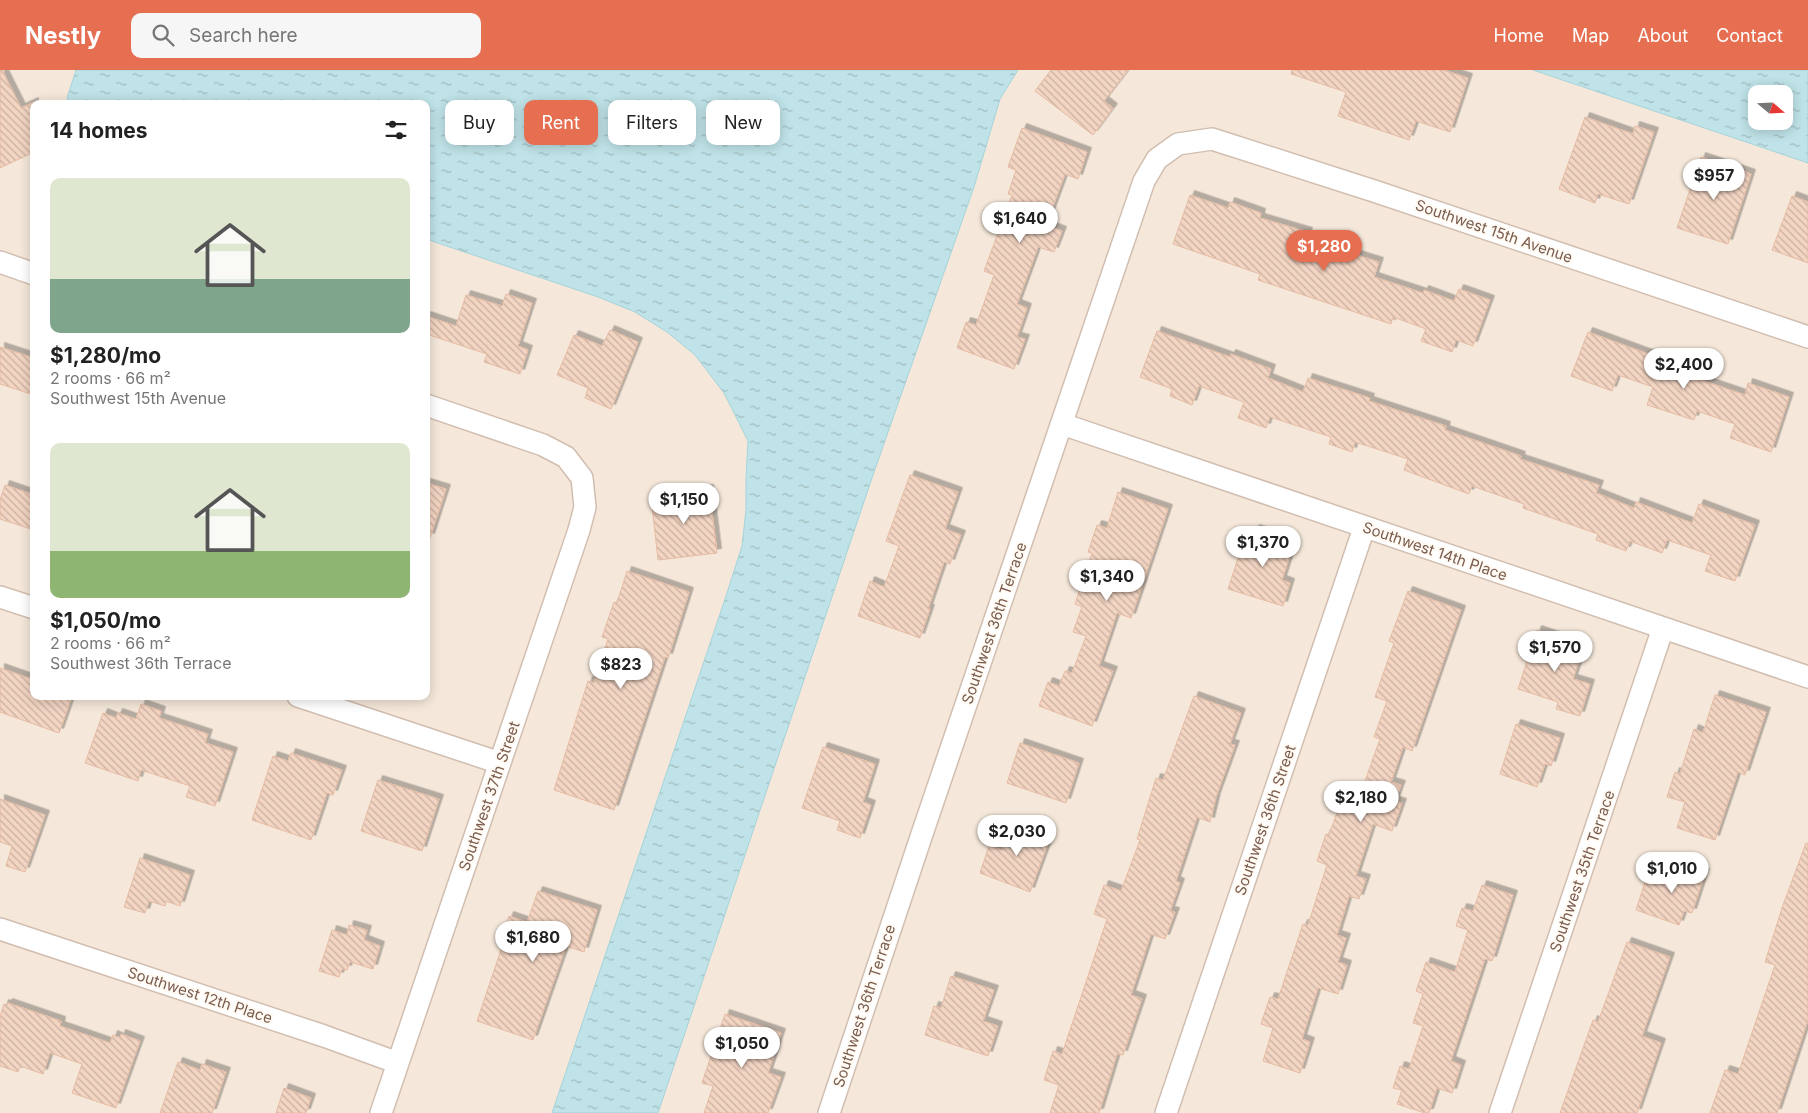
<!DOCTYPE html>
<meta charset="utf-8">
<style>
body{margin:0;font-family:Inter,sans-serif;background:#f6f6f6;color:#222;height:100vh;display:flex;flex-direction:column;font-size:19px;white-space:nowrap}
*{box-sizing:border-box;margin:0}
p{font-size:16px;color:#767676}
.icon{flex:none;width:28px;height:28px;fill:none;stroke:currentColor;stroke-width:2;stroke-linecap:round;stroke-linejoin:round}
.map{position:relative;flex:1;overflow:hidden}
.drawer{position:absolute;left:30px;top:30px;width:400px;height:600px;display:flex;flex-direction:column;background:#fff;border-radius:10px;box-shadow:0 2px 12px #0003}
.drawer>*{flex:none}
.guide{position:absolute;left:445px;top:30px;width:475px;height:45px;display:flex;gap:10px}
.needle{width:32px;rotate:109deg}
.tools{position:absolute;left:1748px;top:15px;display:grid;gap:10px}
.tools a{display:grid;place-items:center;width:45px;height:45px;border-radius:10px;background:#fff;box-shadow:0 2px 12px #0003;font-size:25px}
.price{position:absolute;translate:-50% -42px;padding:0 11px;border-radius:18px;background:#fff;color:#222;font-size:16px;line-height:32px;filter:drop-shadow(0 1px 2px #0008)}
.price::after{content:'';position:absolute;left:50%;top:30px;width:15px;height:11px;margin-left:-8px;background:inherit;clip-path:polygon(0 0,100% 0,50% 100%)}
.price.on{background:#e76f51;color:#fff}
ul{padding:0;list-style:none}
li{display:grid;align-content:center;gap:10px;height:265px;padding:0 20px}
li span{display:grid;place-items:center;height:155px;border-radius:10px;color:#555}
li>.icon{margin-inline-start:auto}
span .icon{width:90px;height:90px;fill:#fffc;stroke-width:1}
li b{font-size:21px}
h2{display:flex;justify-content:space-between;align-items:center;height:60px;padding:0 20px;font-size:21px}
.tag{padding:0 18px;border-radius:10px;background:#fff;box-shadow:0 2px 12px #0003;font-size:18px;line-height:45px}
.tag.on{background:#e76f51;color:#fff}
header{display:flex;align-items:center;gap:30px;box-sizing:border-box;height:70px;padding:0 25px;background:#e76f51;color:#fff}
header strong{font-size:24px}
nav{display:flex;gap:28px;margin-inline-start:auto;font-size:18px}
.search{width:350px;height:45px;background:#f6f6f6;display:flex;align-items:center;gap:12px;box-sizing:border-box;padding:0 18px;border-radius:10px;color:#767676;font-size:19px}
.map>svg:first-child{display:block}
.residential{fill:#f5e8da}
.water{fill:url(#water-ripples);stroke:#a5d3da;fill-rule:evenodd}
.building{fill:url(#building-back-hatch);stroke:#e6bba3;filter:url(#shadow)}
.lines{fill:none;stroke-linecap:round;stroke-linejoin:round}
.minor-casing{stroke:#d1beb0;stroke-width:24}
.minor{stroke:#fff;stroke-width:21}
.labels{text-anchor:middle;dominant-baseline:central;stroke-width:4;stroke-linejoin:round;paint-order:stroke}
.street-label{font-size:15px;fill:#7a5c4d;stroke:#fffaf3}
</style>
<header>
<strong>Nestly</strong>
<div class="search"><svg class="icon" aria-label="search" viewBox="0 0 24 24"><circle cx="10" cy="10" r="6"/><path d="M15 15l6 6"/></svg>Search here</div>
<nav><a>Home</a><a>Map</a><a>About</a><a>Contact</a></nav>
</header>
<div class="map">
<svg width="1808" height="1043" viewBox="0 0 1808 1043">
<defs>
<pattern id="water-ripples" width="26" height="14" patternUnits="userSpaceOnUse" patternTransform="scale(1.25)"><rect width="26" height="14" fill="#bfe3e8"/><path d="M2 4q2-2 4 0t4 0M15 11q2-2 4 0t4 0" fill="none" stroke="#a0bbbe"/></pattern>
<pattern id="building-back-hatch" width="6" height="6" patternUnits="userSpaceOnUse" patternTransform="scale(1.25)"><rect width="6" height="6" fill="#f3d5c3"/><path d="M-1 5l2 2M0 0l6 6M5-1l2 2" fill="none" stroke="#cab0a1"/></pattern>
<filter id="shadow"><feDropShadow dx="4.5" dy="-4.5" stdDeviation="0" flood-color="#0004"/></filter>
</defs>
<rect width="100%" height="100%" fill="#fdf6ec"/>
<path class="residential" d="M 0,0 L 76,0 L 67,28 L 70,34 L 34,34 L 34,626 L 426,626 L 426,169 L 598,227 L 635,242 L 667,262 L 695,285 L 724,323 L 748,371 L 746,408 L 746,440 L 742,476 L 725,529 L 552,1043 L 0,1043 Z
M 1018,0 L 1533,0 L 1808,93 L 1808,1043 L 658,1043 L 873,405 L 974,117 L 1000,29 Z"/>
<path class="water" d="M 76,0 L 1018,0 L 1000,29 L 974,117 L 873,405 L 658,1043 L 552,1043 L 725,529 L 742,476 L 746,440 L 746,408 L 748,371 L 724,323 L 695,285 L 667,262 L 635,242 L 598,227 L 426,169 L 426,34 L 70,34 L 67,28 Z
M 1533,0 L 1808,0 L 1808,93 ZM 1756,24 L 1784,24 L 1784,51 L 1756,51 Z"/>
<path class="building" d="M 0,0 L 2,0 L 21,38 L 34,32 L 34,82 L 0,98 Z
M 1051,0 L 1128,0 L 1104,31 L 1113,38 L 1093,65 L 1035,21 Z
M 1292,0 L 1443,0 L 1468,8 L 1450,62 L 1416,51 L 1409,70 L 1338,46 L 1346,22 L 1291,4 Z
M 1585,47 L 1633,64 L 1635,56 L 1654,62 L 1629,134 L 1598,124 L 1595,133 L 1559,119 Z
M 1022,58 L 1087,82 L 1078,109 L 1065,104 L 1046,155 L 1062,161 L 1054,182 L 1038,177 L 1017,234 L 1027,238 L 1017,267 L 1025,269 L 1014,299 L 957,278 L 966,252 L 976,255 L 994,205 L 984,201 L 1012,125 L 1008,124 L 1016,100 L 1008,97 Z
M 1701,87 L 1751,104 L 1728,174 L 1677,158 Z
M 1190,125 L 1228,138 L 1230,132 L 1261,143 L 1260,148 L 1308,162 L 1304,175 L 1351,190 L 1353,184 L 1379,192 L 1374,207 L 1423,223 L 1424,220 L 1454,231 L 1459,219 L 1490,230 L 1473,276 L 1456,270 L 1452,282 L 1421,271 L 1426,259 L 1393,247 L 1391,254 L 1258,210 L 1260,204 L 1173,174 Z
M 1792,126 L 1808,132 L 1808,193 L 1772,180 Z
M 506,224 L 532,233 L 518,276 L 528,280 L 520,304 L 484,292 L 487,284 L 426,264 L 426,246 L 456,256 L 466,225 L 502,236 Z
M 610,260 L 638,272 L 611,339 L 585,328 L 588,318 L 557,305 L 574,265 L 602,276 Z
M 1157,261 L 1230,287 L 1231,284 L 1271,299 L 1268,308 L 1303,322 L 1308,308 L 1370,328 L 1369,331 L 1446,356 L 1445,360 L 1521,386 L 1520,389 L 1599,415 L 1596,423 L 1634,438 L 1636,432 L 1692,453 L 1699,434 L 1755,455 L 1735,511 L 1705,501 L 1711,485 L 1667,470 L 1662,483 L 1630,471 L 1626,481 L 1596,470 L 1598,464 L 1523,438 L 1524,434 L 1472,416 L 1469,424 L 1404,400 L 1408,389 L 1355,372 L 1352,382 L 1329,374 L 1331,367 L 1270,347 L 1266,358 L 1238,348 L 1244,332 L 1199,316 L 1192,335 L 1170,326 L 1172,319 L 1140,307 Z
M 1588,262 L 1662,289 L 1664,284 L 1690,293 L 1686,305 L 1745,325 L 1748,313 L 1789,327 L 1771,382 L 1730,368 L 1735,354 L 1697,341 L 1694,350 L 1647,335 L 1653,317 L 1618,305 L 1612,321 L 1571,306 Z
M 0,277 L 34,288 L 34,325 L 0,314 Z
M 910,405 L 958,422 L 945,459 L 961,465 L 950,494 L 944,492 L 928,539 L 930,539 L 920,568 L 858,546 L 870,511 L 884,517 L 899,476 L 886,471 Z
M 426,413 L 446,419 L 430,468 L 426,467 Z
M 5,415 L 34,425 L 34,460 L 0,449 L 0,430 Z
M 709,419 L 717,483 L 658,490 L 651,427 Z
M 1118,422 L 1168,439 L 1131,548 L 1117,543 L 1099,596 L 1113,601 L 1092,656 L 1039,636 L 1048,612 L 1059,616 L 1065,601 L 1072,603 L 1086,566 L 1073,562 L 1082,537 L 1075,534 L 1092,483 L 1088,482 L 1097,455 L 1107,458 Z
M 1255,459 L 1294,472 L 1282,510 L 1290,513 L 1283,536 L 1228,519 L 1244,470 L 1251,472 Z
M 627,501 L 689,522 L 668,588 L 665,587 L 614,740 L 554,720 L 588,611 L 594,613 L 608,569 L 602,567 L 614,532 L 617,533 Z
M 1408,521 L 1461,540 L 1412,681 L 1403,677 L 1391,712 L 1401,715 L 1395,731 L 1402,733 L 1392,761 L 1373,754 L 1356,806 L 1366,809 L 1359,829 L 1349,826 L 1337,865 L 1346,868 L 1338,892 L 1347,895 L 1338,924 L 1318,918 L 1302,969 L 1310,972 L 1300,1003 L 1263,991 L 1273,958 L 1261,954 L 1270,927 L 1278,929 L 1303,854 L 1308,855 L 1327,795 L 1317,791 L 1326,764 L 1329,765 L 1346,717 L 1361,722 L 1380,669 L 1374,667 L 1387,631 L 1375,627 L 1394,573 L 1389,571 Z
M 1537,560 L 1584,576 L 1573,609 L 1590,614 L 1580,646 L 1556,639 L 1558,632 L 1518,619 Z
M 0,598 L 34,610 L 34,626 L 72,626 L 59,663 L 0,642 Z
M 1715,625 L 1766,642 L 1745,705 L 1738,702 L 1715,770 L 1677,758 L 1685,732 L 1667,727 L 1675,702 L 1680,704 L 1694,659 L 1703,663 Z
M 1194,626 L 1241,643 L 1230,674 L 1235,675 L 1216,727 L 1210,752 L 1197,747 L 1176,811 L 1180,813 L 1170,841 L 1175,842 L 1165,869 L 1151,864 L 1131,925 L 1142,929 L 1123,985 L 1117,984 L 1099,1043 L 1050,1043 L 1059,1015 L 1044,1010 L 1053,981 L 1062,984 L 1107,849 L 1094,844 L 1104,815 L 1121,821 L 1140,770 L 1137,769 L 1156,708 L 1163,710 Z
M 141,634 L 161,641 L 159,648 L 208,664 L 205,673 L 233,682 L 215,736 L 186,727 L 190,716 L 141,700 L 138,711 L 85,693 L 103,643 L 116,648 L 118,643 L 136,649 Z
M 1516,654 L 1560,668 L 1551,696 L 1545,694 L 1537,717 L 1500,704 Z
M 1020,673 L 1079,693 L 1066,733 L 1007,713 Z
M 823,677 L 875,694 L 863,732 L 871,735 L 860,768 L 837,760 L 840,751 L 802,738 Z
M 291,683 L 342,700 L 333,725 L 327,723 L 311,770 L 252,750 L 273,686 L 288,691 Z
M 378,710 L 439,729 L 422,781 L 361,761 Z
M 0,729 L 45,745 L 25,802 L 6,796 L 12,776 L 0,772 Z
M 1012,752 L 1051,765 L 1030,822 L 980,803 L 989,776 L 1002,780 Z
M 1806,773 L 1808,774 L 1808,950 L 1777,1043 L 1710,1043 L 1725,1000 L 1738,1004 L 1775,895 L 1765,892 L 1783,835 Z
M 140,788 L 190,805 L 180,836 L 166,831 L 165,836 L 149,831 L 145,843 L 124,837 Z
M 1670,791 L 1705,803 L 1692,843 L 1684,841 L 1679,855 L 1636,840 L 1646,809 L 1662,814 Z
M 1482,815 L 1513,825 L 1492,891 L 1485,889 L 1451,991 L 1461,995 L 1452,1023 L 1437,1018 L 1429,1043 L 1425,1043 L 1397,1034 L 1402,1020 L 1393,1018 L 1400,996 L 1409,999 L 1423,956 L 1413,953 L 1423,924 L 1416,921 L 1426,892 L 1455,902 L 1468,860 L 1456,856 L 1462,838 L 1473,841 Z
M 538,821 L 597,840 L 584,882 L 566,876 L 533,970 L 477,951 L 504,871 L 501,870 L 509,846 L 527,852 Z
M 349,855 L 367,860 L 364,870 L 380,876 L 373,899 L 350,892 L 347,900 L 342,899 L 339,907 L 319,901 L 332,860 L 347,865 Z
M 1627,872 L 1670,887 L 1642,966 L 1661,973 L 1637,1043 L 1560,1043 L 1593,950 L 1598,952 Z
M 951,906 L 994,920 L 983,951 L 998,956 L 988,986 L 925,965 L 934,936 L 941,938 Z
M 8,933 L 61,951 L 60,956 L 110,973 L 113,965 L 120,968 L 121,964 L 140,971 L 116,1038 L 72,1023 L 82,994 L 50,983 L 43,1004 L 20,996 L 18,1002 L 0,996 L 0,947 L 4,934 L 7,935 Z
M 725,944 L 781,963 L 768,1003 L 781,1007 L 768,1043 L 704,1043 L 713,1016 L 702,1013 Z
M 178,992 L 200,1000 L 202,994 L 226,1002 L 212,1043 L 160,1043 Z
M 284,1018 L 311,1028 L 306,1043 L 276,1043 Z"/>
<g class="lines">
<defs>
<path id="minor" d="M 0,192 L 34,204
M 1062,354 L 1808,607
M 0,527 L 34,538
M 298,626 L 500,693
M 0,859 L 324,966 L 398,993
M 381,1043 L 579,460 L 585,437 L 582,408 L 566,387 L 543,375 L 426,335
M 829,1043 L 923,761 L 1144,111 L 1157,89 L 1178,74 L 1212,69 L 1374,121 L 1808,267
M 1166,1043 L 1364,458
M 1500,1043 L 1663,558"/>
</defs>
<use href="#minor" class="minor-casing"/>
<use href="#minor" class="minor"/>
</g>
<g class="labels">
<g class="street-label">
<text transform="translate(1494 161) rotate(19)">Southwest 15th Avenue</text>
<text transform="translate(1435 481) rotate(19)">Southwest 14th Place</text>
<text transform="translate(994 553) rotate(-71)">Southwest 36th Terrace</text>
<text transform="translate(489 726) rotate(-71)">Southwest 37th Street</text>
<text transform="translate(1265 750) rotate(-71)">Southwest 36th Street</text>
<text transform="translate(1582 801) rotate(-71)">Southwest 35th Terrace</text>
<text transform="translate(200 925) rotate(18)">Southwest 12th Place</text>
<text transform="translate(864 936) rotate(-72)">Southwest 36th Terrace</text>
</g>
</g>
</svg>
<div class="tools">
<a><svg class="needle" viewBox="-14 -14 28 28"><path d="M0-13l5 13h-10z" fill="#e53935"/><path d="M0 13l5-13h-10z" fill="#767676"/></svg></a>
</div>
<b class="price" style="left:1714px;top:131px">$957</b>
<b class="price" style="left:1020px;top:174px">$1,640</b>
<b class="price on" style="left:1324px;top:202px">$1,280</b>
<b class="price" style="left:1684px;top:320px">$2,400</b>
<b class="price" style="left:684px;top:455px">$1,150</b>
<b class="price" style="left:1263px;top:498px">$1,370</b>
<b class="price" style="left:1107px;top:532px">$1,340</b>
<b class="price" style="left:1555px;top:603px">$1,570</b>
<b class="price" style="left:621px;top:620px">$823</b>
<b class="price" style="left:1361px;top:753px">$2,180</b>
<b class="price" style="left:1017px;top:787px">$2,030</b>
<b class="price" style="left:1672px;top:824px">$1,010</b>
<b class="price" style="left:533px;top:893px">$1,680</b>
<b class="price" style="left:742px;top:999px">$1,050</b>
<div class="guide">
<a class="tag">Buy</a>
<a class="tag on">Rent</a>
<a class="tag">Filters</a>
<a class="tag">New</a>
</div>
<section class="drawer">
<h2>14 homes<svg class="icon" aria-label="filters" viewBox="0 0 24 24"><path d="M4 7h16M4 17h16"/><circle cx="9" cy="7" r="2"/><circle cx="15" cy="17" r="2"/></svg></h2>
<ul>
<li><span style="background:linear-gradient(#dfe7d0 65%,#7fa58c 0)"><svg class="icon" aria-label="home" viewBox="0 0 24 24"><path d="M3 11l9-7 9 7M6 9v11h12V9"/></svg></span><div><b>$1,280/mo</b><p>2 rooms · 66 m²</p><p>Southwest 15th Avenue</p></div></li>
<li><span style="background:linear-gradient(#dfe7d0 70%,#8fb573 0)"><svg class="icon" aria-label="home" viewBox="0 0 24 24"><path d="M3 11l9-7 9 7M6 9v11h12V9"/></svg></span><div><b>$1,050/mo</b><p>2 rooms · 66 m²</p><p>Southwest 36th Terrace</p></div></li>
</ul>
</section>
</div>
